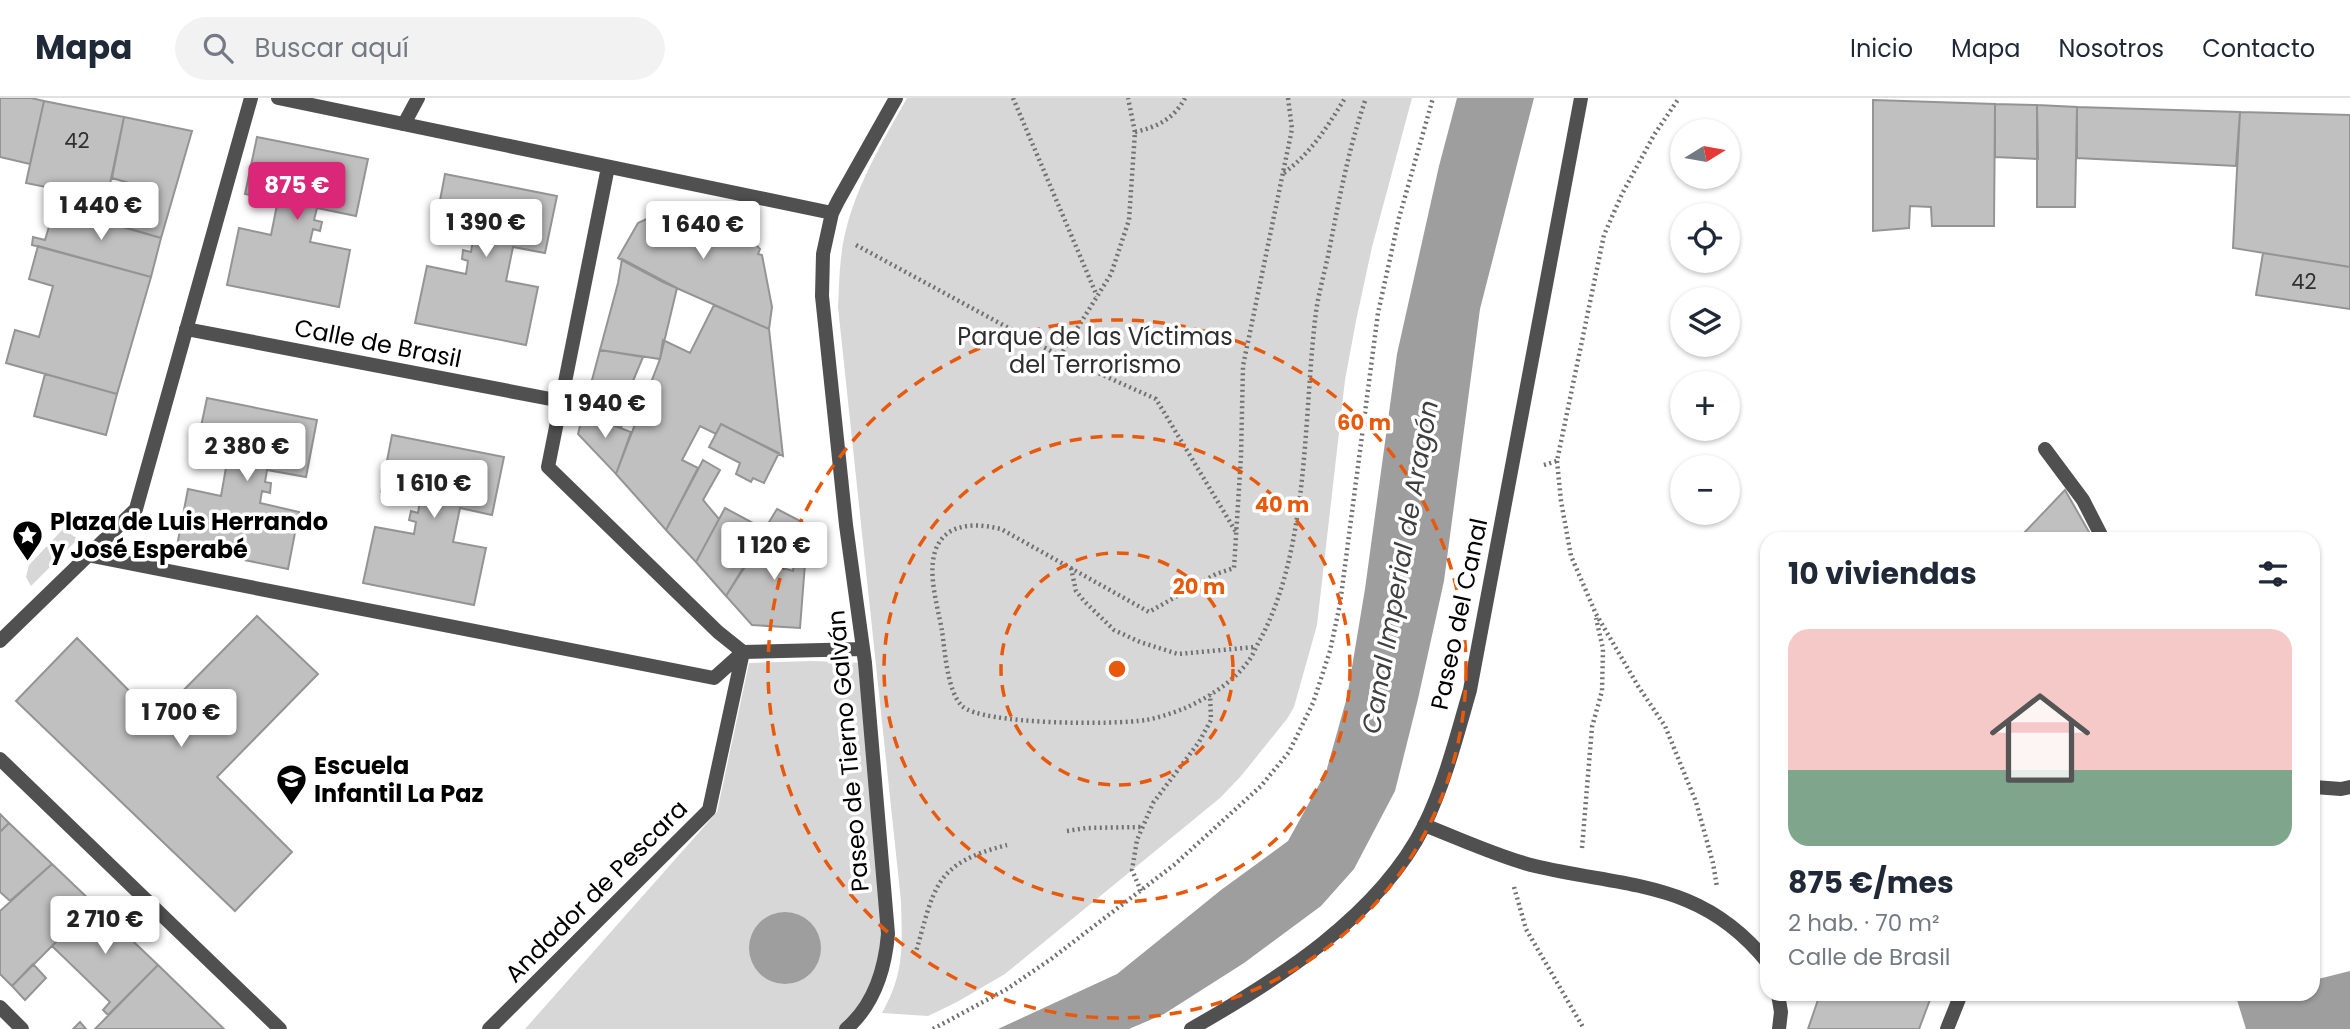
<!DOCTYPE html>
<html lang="es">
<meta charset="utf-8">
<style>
body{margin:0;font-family:Poppins,sans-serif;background:#f2f2f3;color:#1f2937;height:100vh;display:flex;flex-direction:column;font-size:26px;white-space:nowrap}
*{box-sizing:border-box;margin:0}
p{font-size:23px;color:#747a83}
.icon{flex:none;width:38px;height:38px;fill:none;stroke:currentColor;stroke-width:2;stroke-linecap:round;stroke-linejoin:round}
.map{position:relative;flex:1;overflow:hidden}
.side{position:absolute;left:1760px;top:434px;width:560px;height:469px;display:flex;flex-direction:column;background:#fff;border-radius:21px;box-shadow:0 2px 5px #0004}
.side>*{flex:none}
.needle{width:46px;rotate:79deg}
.buttons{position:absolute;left:1670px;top:21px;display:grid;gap:14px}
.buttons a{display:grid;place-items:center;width:70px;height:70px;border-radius:50%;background:#fff;box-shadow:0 2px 5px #0004;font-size:35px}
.price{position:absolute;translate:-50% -60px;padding:0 16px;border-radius:7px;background:#fff;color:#222;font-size:23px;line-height:46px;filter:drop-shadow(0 2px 4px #0008)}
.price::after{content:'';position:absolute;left:50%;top:42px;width:21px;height:16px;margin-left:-10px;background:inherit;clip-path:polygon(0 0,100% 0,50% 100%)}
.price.selected{background:#db2777;color:#fff}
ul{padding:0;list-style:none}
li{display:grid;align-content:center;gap:14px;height:371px;padding:0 28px}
li span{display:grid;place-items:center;height:217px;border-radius:21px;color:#555}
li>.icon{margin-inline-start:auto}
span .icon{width:126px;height:126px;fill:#fffc;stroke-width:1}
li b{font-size:30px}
h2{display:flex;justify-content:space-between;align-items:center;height:84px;padding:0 28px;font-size:30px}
header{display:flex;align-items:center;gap:42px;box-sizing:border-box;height:98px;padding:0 35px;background:#fff;border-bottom:2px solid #e0e1e3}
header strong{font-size:33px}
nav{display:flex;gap:38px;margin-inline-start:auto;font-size:24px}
.search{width:490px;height:63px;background:#f2f2f3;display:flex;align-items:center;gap:18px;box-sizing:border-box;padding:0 24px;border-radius:38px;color:#747a83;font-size:26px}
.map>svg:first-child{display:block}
.green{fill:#d7d7d7}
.water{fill:#9e9e9e}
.building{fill:#c0c0c0;stroke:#949494;stroke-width:2}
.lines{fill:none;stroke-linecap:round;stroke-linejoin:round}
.path{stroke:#727272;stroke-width:4.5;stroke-dasharray:2 3.5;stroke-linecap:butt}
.service{stroke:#505050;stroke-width:14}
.pedestrian{stroke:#505050;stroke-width:14}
.minor{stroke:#505050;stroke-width:14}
.ring{fill:none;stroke:#e8590c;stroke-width:3.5;stroke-dasharray:12 9}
.labels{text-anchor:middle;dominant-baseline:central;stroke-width:7;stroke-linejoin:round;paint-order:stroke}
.number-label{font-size:21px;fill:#303030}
.park-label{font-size:24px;fill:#2e2e2e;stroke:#fff}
.street-label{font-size:24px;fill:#000;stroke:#fff}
.poi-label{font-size:24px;font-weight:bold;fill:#000;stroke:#fff;text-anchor:start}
.water-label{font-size:26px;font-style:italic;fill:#3f3f3f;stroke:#fff}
.centre{fill:#e8590c;stroke:#fff;stroke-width:3.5}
.ring-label{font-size:21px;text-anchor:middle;font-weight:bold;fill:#e8590c;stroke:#fff;stroke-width:7;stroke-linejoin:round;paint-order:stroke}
</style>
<header>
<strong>Mapa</strong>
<div class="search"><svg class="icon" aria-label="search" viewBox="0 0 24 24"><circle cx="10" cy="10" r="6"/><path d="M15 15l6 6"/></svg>Buscar aquí</div>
<nav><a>Inicio</a><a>Mapa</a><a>Nosotros</a><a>Contacto</a></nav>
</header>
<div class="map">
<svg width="2350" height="931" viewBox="0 0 2350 931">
<rect width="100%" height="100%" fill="#fff"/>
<path class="green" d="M 907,0 L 1412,0 L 1372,149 L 1356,223 L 1345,282 L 1317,527 L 1294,609 L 1287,621 L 1241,678 L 1220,700 L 1005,876 L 957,904 L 928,918 L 882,915 C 905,874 902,848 901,803 L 838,209 C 839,193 839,176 841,160 C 847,102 879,50 907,0 Z
M 63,431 L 78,441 L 31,488 L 26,479 L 29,467 Z
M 812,563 L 865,565 L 888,836 L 880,879 L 846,931 L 525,931 L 717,714 L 749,565 Z"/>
<path class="water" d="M 1457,0 L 1534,0 L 1480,211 L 1444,483 L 1418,601 L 1395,693 L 1354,771 L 1321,808 L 1244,865 L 1164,916 L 1129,931 L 998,931 L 1117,876 L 1221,792 L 1288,743 L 1326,674 L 1347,599 L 1365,491 L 1397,256 L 1439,68 Z
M749 850a36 36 0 1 1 72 0a36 36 0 1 1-72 0Z
M 2350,873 L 2350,931 L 2246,931 L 2237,902 L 2261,896 L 2314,896 L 2314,882 Z"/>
<path class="building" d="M 0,0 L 31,0 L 44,3 L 30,66 L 0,59 Z
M 1873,2 L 1995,6 L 1994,128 L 1932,128 L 1931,109 L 1910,108 L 1909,130 L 1873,133 Z
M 44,3 L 124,19 L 106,105 L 78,100 L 79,98 L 51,92 L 51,90 L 26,85 Z
M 1995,6 L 2037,7 L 2038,61 L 1995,59 Z
M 2037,7 L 2077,9 L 2075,109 L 2037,109 Z
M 2077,9 L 2240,14 L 2236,68 L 2077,60 Z
M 2240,14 L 2350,17 L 2350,169 L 2233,150 Z
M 124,19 L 192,33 L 161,140 L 119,128 L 129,85 L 112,80 Z
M 257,39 L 368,61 L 356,118 L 317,110 L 314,122 L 322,124 L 320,133 L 313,131 L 310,144 L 350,152 L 339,209 L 227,187 L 239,130 L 271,137 L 278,102 L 245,96 Z
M 445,76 L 557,98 L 545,155 L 513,149 L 506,183 L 538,189 L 526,247 L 415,225 L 427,168 L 466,176 L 468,163 L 462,161 L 463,152 L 471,154 L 473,141 L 434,134 Z
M 55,109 L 161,140 L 151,179 L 32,147 L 33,139 L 45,142 Z
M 670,110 L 732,122 L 760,151 L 758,156 L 762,157 L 772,209 L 769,231 L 663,184 L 618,160 L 638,125 L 661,114 L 665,116 Z
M 38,148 L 151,179 L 117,296 L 6,265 L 15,232 L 39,239 L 53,188 L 29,181 Z
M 2263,155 L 2350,169 L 2350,211 L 2256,197 Z
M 622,161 L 677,190 L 660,261 L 600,252 L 618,185 Z
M 714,207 L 769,231 L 783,358 L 721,326 L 716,336 L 700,328 L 682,362 L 698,370 L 666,432 L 616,376 L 660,261 L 663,242 L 690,255 Z
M 600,252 L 643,259 L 618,319 L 624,321 L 621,330 L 583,316 Z
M 45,276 L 117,296 L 106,337 L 34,318 Z
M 207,300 L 317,322 L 306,379 L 267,372 L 265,384 L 271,385 L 270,395 L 262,393 L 260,405 L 299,414 L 288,471 L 177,448 L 188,391 L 221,398 L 227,364 L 195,357 Z
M 583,316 L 631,334 L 616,376 L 578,336 Z
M 721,326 L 779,355 L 764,385 L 753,380 L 751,384 L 736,376 L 740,365 L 709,349 Z
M 392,337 L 504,359 L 492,417 L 460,410 L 453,444 L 486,450 L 474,507 L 363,485 L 375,429 L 414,436 L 416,424 L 409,422 L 411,413 L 418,415 L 420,402 L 381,394 Z
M 703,362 L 720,372 L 703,402 L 719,421 L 696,464 L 666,432 Z
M 2065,392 L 2093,441 L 2030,441 L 2024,435 Z
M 725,410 L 766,432 L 726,498 L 696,464 Z
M 777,411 L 808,427 L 800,530 L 752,527 L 726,498 L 750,461 L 793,473 L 796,444 L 766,429 Z
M 257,518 L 318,576 L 217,679 L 292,754 L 235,813 L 16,603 L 77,540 L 156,620 Z
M 0,716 L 9,725 L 0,734 Z
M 9,725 L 52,766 L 10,803 L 0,794 L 0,734 Z
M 52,766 L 94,806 L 12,888 L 0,876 L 0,813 Z
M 94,806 L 158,867 L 108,917 L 103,912 L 110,904 L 52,848 Z
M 33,866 L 46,880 L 25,902 L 12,888 Z
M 158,867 L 224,931 L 95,931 Z
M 1820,896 L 1919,896 L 1931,899 L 1919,931 L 1808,931 Z
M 80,924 L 86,931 L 73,931 Z"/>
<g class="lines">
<path class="path" d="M 1013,0 L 1097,198
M 1288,0 L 1292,31 L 1243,268 L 1241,358 L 1234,470 L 1216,476 L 1149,514 L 1001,431 C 984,427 967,425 951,433 C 919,452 937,503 942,533 C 945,553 947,593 962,608 C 982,627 1115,627 1146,622 C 1158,620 1172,615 1183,611 C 1206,601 1232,585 1247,565 C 1253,558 1256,548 1261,540 C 1310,446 1303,318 1316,214 C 1319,192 1326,170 1330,148 C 1340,97 1349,49 1366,0
M 1135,34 C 1157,29 1174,21 1185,0
M 1284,75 C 1311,55 1328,28 1345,0
M 856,147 L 1060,258 L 1156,301 L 1236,434
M 1060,258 L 1111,176 L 1129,122 L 1135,34 L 1128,0
M 1557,363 L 1561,403 L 1571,458 L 1596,516 L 1638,588 L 1665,628 L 1696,704 L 1713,765 L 1717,789
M 1544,367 L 1557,363 L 1604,137 L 1622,96 L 1654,37 L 1679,0
M 1071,470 L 1076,493 L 1084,503 L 1114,532 L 1140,544 L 1178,556 L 1255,549
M 1067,733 L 1086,730 L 1142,729
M 1582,750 L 1592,629 L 1602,593 L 1603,551 L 1596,520
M 1514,789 L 1526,831 L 1584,931
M 1141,793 L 1132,772 L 1137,742 L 1153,705 L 1199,644 L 1211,622 L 1210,596
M 915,857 C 935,790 932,766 1007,747
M 933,931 L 1007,891 L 1051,861 L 1174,767 L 1261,688 L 1289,654 L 1313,605 L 1330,553 L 1340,506 L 1378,215 L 1399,120 L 1433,0"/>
<path class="service" d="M 404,26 L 418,0"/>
<path class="pedestrian" d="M 186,231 L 561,303
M 87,457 L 714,580 L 743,554
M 489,931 L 709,712 L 743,554"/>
<path class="minor" d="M 278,0 L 832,115
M 608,69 L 548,369 L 718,534 L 743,554 L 863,551
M 2045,351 L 2083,402 L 2103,441
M 0,543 L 136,411 L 251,0
M 0,661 L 280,931
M 2314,689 L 2341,691 L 2350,689
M 1424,727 C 1458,740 1501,760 1535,768 C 1628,790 1702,782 1768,865
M 1778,896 L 1781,914 L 1779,931
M 0,909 L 22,931
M 846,931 C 874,907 885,871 888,836 L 865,565 L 846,427 L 822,198 L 823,156 L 832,115 L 838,103 L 896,0
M 1191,931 C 1277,882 1379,818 1424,728 C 1445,685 1457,637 1470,592 L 1581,0
M 1947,931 L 1961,896"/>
</g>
<g class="ring">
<circle cx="1117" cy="571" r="116"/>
<circle cx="1117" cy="571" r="233"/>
<circle cx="1117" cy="571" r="349"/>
</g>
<defs>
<symbol id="sight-pin" viewBox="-11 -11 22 30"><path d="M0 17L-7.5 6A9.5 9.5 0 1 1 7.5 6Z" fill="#000" stroke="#fff"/><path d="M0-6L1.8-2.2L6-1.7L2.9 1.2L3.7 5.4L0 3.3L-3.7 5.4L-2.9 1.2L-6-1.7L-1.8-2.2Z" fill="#fff"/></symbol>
<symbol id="school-pin" viewBox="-11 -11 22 30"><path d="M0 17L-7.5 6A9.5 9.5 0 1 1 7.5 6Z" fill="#000" stroke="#fff"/><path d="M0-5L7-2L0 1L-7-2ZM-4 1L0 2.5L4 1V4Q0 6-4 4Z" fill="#fff"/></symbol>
</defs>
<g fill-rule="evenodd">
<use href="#sight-pin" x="10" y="420" width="35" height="47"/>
<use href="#school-pin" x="274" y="664" width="35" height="47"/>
</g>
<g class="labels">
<g class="number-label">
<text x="77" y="42">42</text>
<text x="2304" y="183">42</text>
</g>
<g class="park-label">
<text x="1095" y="238">Parque de las Víctimas<tspan x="1095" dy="28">del Terrorismo</tspan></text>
</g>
<g class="street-label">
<text transform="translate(378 245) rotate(11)">Calle de Brasil</text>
<text transform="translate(1459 516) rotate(-78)">Paseo del Canal</text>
<text transform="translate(848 653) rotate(-95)">Paseo de Tierno Galván</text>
<text transform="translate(596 793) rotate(-45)">Andador de Pescara</text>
</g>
<g class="poi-label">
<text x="50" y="423">Plaza de Luis Herrando<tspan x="50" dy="28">y José Esperabé</tspan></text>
<text x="314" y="667">Escuela<tspan x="314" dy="28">Infantil La Paz</tspan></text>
</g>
<g class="water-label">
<text transform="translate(1400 469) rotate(-80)">Canal Imperial de Aragón</text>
</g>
</g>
<circle cx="1117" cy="571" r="10" class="centre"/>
<g class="ring-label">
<text x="1364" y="332">60 m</text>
<text x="1282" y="414">40 m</text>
<text x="1199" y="496">20 m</text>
</g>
</svg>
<div class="buttons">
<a><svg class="needle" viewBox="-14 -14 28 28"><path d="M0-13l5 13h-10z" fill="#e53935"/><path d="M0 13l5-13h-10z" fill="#747a83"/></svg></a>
<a><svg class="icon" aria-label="locate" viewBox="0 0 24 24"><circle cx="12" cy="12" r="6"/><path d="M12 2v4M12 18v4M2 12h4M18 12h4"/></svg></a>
<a><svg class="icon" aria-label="layers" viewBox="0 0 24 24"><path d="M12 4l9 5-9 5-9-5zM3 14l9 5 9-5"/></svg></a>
<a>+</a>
<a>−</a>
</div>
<b class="price selected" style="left:297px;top:124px">875 €</b>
<b class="price" style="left:101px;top:144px">1 440 €</b>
<b class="price" style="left:486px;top:161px">1 390 €</b>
<b class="price" style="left:703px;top:163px">1 640 €</b>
<b class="price" style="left:605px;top:342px">1 940 €</b>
<b class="price" style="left:247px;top:385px">2 380 €</b>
<b class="price" style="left:434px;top:422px">1 610 €</b>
<b class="price" style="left:774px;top:484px">1 120 €</b>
<b class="price" style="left:181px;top:651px">1 700 €</b>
<b class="price" style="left:105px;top:858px">2 710 €</b>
<section class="side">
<h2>10 viviendas<svg class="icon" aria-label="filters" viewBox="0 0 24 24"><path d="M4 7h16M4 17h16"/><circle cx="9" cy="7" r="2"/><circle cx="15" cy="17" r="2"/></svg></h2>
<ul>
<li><span style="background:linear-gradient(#f6c9c9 65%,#7fa58c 0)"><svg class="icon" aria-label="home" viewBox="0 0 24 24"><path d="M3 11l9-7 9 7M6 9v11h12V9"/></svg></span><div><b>875 €/mes</b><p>2 hab. · 70 m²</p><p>Calle de Brasil</p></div></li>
</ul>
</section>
</div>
